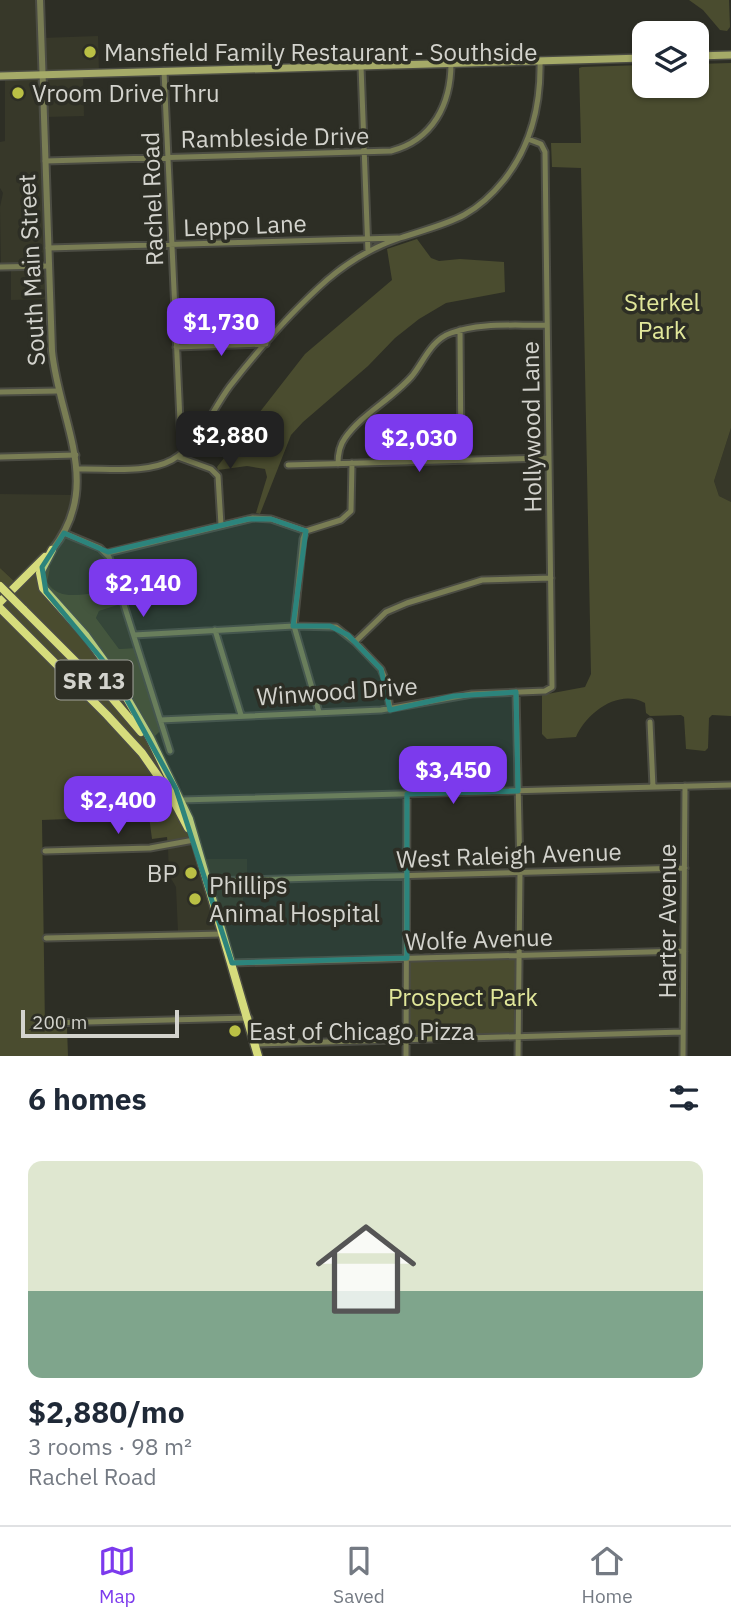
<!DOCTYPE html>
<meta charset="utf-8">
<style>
body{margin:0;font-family:"IBM Plex Sans",sans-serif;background:#f2f2f3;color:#1f2937;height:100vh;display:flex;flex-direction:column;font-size:26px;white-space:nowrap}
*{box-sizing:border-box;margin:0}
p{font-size:23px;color:#747a83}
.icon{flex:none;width:38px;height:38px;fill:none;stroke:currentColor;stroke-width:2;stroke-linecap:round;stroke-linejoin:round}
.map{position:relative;height:1056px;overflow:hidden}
.panel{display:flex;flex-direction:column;background:#fff;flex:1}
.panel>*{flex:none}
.buttons{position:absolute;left:632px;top:21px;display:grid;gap:14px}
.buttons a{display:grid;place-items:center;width:77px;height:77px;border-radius:14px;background:#fff;box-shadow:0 2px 5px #0004;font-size:35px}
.scale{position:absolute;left:21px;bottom:18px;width:158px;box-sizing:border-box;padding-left:7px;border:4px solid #d3d3cd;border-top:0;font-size:19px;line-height:24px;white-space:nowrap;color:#d3d3cd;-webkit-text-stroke:5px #2d2e25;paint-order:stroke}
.price{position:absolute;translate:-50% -60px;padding:0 16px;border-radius:14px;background:#7c3aed;color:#fff;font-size:23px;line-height:46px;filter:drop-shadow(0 2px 4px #0008)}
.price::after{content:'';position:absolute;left:50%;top:42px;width:21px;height:16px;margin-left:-10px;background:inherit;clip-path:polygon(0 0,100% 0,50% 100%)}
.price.active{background:#222;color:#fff}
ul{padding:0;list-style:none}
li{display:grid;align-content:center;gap:14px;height:371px;padding:0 28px}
li span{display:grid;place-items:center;height:217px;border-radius:14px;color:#555}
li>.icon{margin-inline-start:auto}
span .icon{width:126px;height:126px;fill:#fffc;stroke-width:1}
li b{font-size:30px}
h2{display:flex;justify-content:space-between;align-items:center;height:84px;padding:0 28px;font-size:30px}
.tab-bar{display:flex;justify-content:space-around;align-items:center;height:98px;border-top:2px solid #e0e1e3;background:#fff;font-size:19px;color:#747a83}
.tab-bar a{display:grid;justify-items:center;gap:4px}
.tab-bar .active{color:#7c3aed}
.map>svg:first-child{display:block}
.built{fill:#373829}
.green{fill:#4a4c2f}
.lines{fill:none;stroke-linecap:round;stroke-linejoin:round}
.minor-casing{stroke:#4b4c43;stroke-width:9}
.tertiary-casing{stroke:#4b4c43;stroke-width:10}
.secondary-casing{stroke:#4b4c43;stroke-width:10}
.trunk-casing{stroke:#4b4c43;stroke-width:11}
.minor{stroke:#797d54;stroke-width:5}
.tertiary{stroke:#797d54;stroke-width:6}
.secondary{stroke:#a5aa68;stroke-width:7}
.trunk{stroke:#d6dc7c;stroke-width:8}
.trunk-bridge-casing{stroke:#4b4c43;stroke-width:11;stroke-linecap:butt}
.trunk-bridge{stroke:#d6dc7c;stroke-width:8}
.marked{fill:#2c847c;fill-opacity:0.2;stroke:#2c847c;stroke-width:5;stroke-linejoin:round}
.poi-dot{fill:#bac045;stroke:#2d2e25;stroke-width:2.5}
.labels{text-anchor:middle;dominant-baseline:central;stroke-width:7;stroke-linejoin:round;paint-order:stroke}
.shield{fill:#2d2e25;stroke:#a1a29b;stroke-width:2}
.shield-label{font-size:23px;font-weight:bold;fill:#d3d3cd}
.poi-label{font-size:24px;fill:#d3d3cd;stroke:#2d2e25;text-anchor:start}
.street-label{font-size:24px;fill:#d3d3cd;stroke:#2d2e25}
.park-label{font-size:24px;fill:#e1e79a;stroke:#2d2e25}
</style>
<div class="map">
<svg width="731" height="1056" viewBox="0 0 731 1056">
<rect width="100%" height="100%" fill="#2d2e25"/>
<path class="built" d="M 0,0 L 40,0 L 41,38 L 98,36 L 99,73 L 83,74 L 84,116 L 46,117 L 51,299 L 11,300 L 11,271 L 1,270 L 0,207 L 3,193 L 0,188 L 0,142 L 5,141 L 5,80 L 0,80 Z
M 731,428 L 731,502 L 730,502 L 719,496 L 714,481 Z
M 0,494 L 74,495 L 59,534 L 103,555 L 119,598 L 106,598 L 98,593 L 64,596 L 56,593 L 50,586 L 47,582 L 48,574 L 15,582 L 0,568 Z
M 121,604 L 135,648 L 119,649 L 96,618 L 99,611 Z
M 199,843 L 203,859 L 247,859 L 247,879 L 243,880 L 243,909 L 219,913 L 223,931 L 178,932 L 176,887 L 169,875 L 168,847 Z"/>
<path class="green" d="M 689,0 L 729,0 L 730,27 L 727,31 L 720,30 L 703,10 Z
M 731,63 L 731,428 L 714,481 L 719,496 L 731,502 L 731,716 L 712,715 L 709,718 L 708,748 L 705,751 L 686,749 L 684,717 L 681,715 L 650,716 L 646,713 L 645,703 C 619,688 586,713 576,737 L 547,739 L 542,734 L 542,695 L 585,687 L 591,674 L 581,168 L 552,167 L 551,143 L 581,143 L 579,68 L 582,67 L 644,65 L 644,86 L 696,86 L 697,64 Z
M 417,239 L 431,258 L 439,261 L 460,259 L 504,262 L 505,292 L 446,303 L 419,319 L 395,338 L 368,366 L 303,422 L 291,435 L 260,514 L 256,513 L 267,477 L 265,469 L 247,466 L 218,470 L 217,467 L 305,354 L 392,280 L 387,249 Z
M 47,564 L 50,568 L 47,582 C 59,601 78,594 98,593 L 106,598 L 119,598 L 121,604 L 99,611 L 96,618 L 119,649 L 135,648 L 159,725 L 160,731 L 153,738 L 180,790 L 199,843 L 168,847 L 167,837 L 152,839 L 149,816 L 42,820 L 45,1027 L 67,1028 L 68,1056 L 0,1056 L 0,568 L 15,582 Z
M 519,955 L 518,1037 L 406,1040 L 407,958 Z"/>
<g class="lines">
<defs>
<path id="minor" d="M 361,66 L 368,252
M 164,71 L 181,443 L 185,451
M 45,161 L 391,151 C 433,140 451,104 451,63
M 48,248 L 398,238
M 0,267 L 49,266
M 460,330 L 461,460
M 176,347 L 266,344
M 0,392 L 58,391
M 0,457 L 76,455
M 178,457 L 211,469 L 218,476 L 221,525
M 338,464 C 338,454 339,446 345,438 C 362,414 392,399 412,376 C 424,361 431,340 451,333 C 480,322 516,326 547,325
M 288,465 L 549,458
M 78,469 C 107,468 146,474 172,460 C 199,445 212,410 230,386 C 259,349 292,311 327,280 C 348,262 373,247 400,238 C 445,223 471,221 504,180 C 531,146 541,104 540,61
M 306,531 L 303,539 L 294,626 L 319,712
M 306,531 L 341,520 L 351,511 L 352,463
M 64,533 L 100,548 L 109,557 L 170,751
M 107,553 L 253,518 L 271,519 L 306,531
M 215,630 L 241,715
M 134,635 L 294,626 L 336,627 L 355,642 L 381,669 L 386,681 L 390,709
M 355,642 L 386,612 L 407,603 L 482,580 L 551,578
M 516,692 L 520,872 L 518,1056
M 160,720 L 381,710 L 472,694 L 545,691 L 552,687 L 545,152 L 541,144 L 528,139
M 650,722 L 653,787
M 180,800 L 731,785
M 45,851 L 150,848 L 194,840
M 208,881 L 685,868
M 46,938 L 223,934
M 232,963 L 684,951
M 47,1023 L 249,1018
M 256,1044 L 683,1032
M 406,1056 L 407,794
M 683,1056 L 685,786"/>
<path id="tertiary" d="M 40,0 L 52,351 C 59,422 104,485 52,550"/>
<path id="secondary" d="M 696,56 L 731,55
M 0,76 L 644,58"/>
<path id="trunk" d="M 52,550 L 40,573 L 43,588 L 86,636 L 110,669 L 150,738 L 189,819 L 258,1056
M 0,602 L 45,557
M 0,608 L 107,715 L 142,753 L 169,792 L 188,828
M 23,609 L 112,698 L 141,732"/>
</defs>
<use href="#minor" class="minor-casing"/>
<use href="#tertiary" class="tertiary-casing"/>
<use href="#secondary" class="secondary-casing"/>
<use href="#trunk" class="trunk-casing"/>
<use href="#minor" class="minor"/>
<use href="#tertiary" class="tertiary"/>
<use href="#secondary" class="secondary"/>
<use href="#trunk" class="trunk"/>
<defs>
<path id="trunk-bridge" d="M 0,586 L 23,609"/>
</defs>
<use href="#trunk-bridge" class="trunk-bridge-casing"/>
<use href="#trunk-bridge" class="trunk-bridge"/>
</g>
<path class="marked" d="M 248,519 L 271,519 L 306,531 L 293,626 L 330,626 L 348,635 L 381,669 L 390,710 L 454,696 L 516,692 L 518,791 L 407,794 L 407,958 L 232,963 L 176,789 L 110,669 L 46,592 L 42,567 L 64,533 L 108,552 Z"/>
<g class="poi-dot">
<circle cx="90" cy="52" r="7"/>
<circle cx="18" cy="93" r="7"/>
<circle cx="191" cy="873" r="7"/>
<circle cx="195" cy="899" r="7"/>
<circle cx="235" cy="1031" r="7"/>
</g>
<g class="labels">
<rect class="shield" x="55.5" y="660.5" width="77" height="39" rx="5"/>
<g class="shield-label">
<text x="94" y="680">SR 13</text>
</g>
<g class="poi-label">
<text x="104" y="52">Mansfield Family Restaurant - Southside</text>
<text x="32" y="93">Vroom Drive Thru</text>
<text x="177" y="873" text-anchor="end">BP</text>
<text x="209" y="885">Phillips<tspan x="209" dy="28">Animal Hospital</tspan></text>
<text x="249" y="1031">East of Chicago Pizza</text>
</g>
<g class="street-label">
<text transform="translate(275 137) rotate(-1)">Rambleside Drive</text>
<text transform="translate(152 199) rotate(-92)">Rachel Road</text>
<text transform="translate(245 225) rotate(-2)">Leppo Lane</text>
<text transform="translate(31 270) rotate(-93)">South Main Street</text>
<text transform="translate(531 427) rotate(-91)">Hollywood Lane</text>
<text transform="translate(337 691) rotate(-4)">Winwood Drive</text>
<text transform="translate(509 855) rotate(-2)">West Raleigh Avenue</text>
<text transform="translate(667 921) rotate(-90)">Harter Avenue</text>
<text transform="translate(479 939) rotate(-2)">Wolfe Avenue</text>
</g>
<g class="park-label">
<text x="662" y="302">Sterkel<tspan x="662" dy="28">Park</tspan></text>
<text x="463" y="997">Prospect Park</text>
</g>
</g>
</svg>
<div class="buttons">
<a><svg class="icon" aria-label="layers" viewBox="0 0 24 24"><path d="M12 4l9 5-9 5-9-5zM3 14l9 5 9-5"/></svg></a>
</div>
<div class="scale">200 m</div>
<b class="price" style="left:221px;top:358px">$1,730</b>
<b class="price active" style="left:230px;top:471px">$2,880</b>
<b class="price" style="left:419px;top:474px">$2,030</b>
<b class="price" style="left:143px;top:619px">$2,140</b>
<b class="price" style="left:453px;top:806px">$3,450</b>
<b class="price" style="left:118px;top:836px">$2,400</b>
</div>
<section class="panel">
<h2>6 homes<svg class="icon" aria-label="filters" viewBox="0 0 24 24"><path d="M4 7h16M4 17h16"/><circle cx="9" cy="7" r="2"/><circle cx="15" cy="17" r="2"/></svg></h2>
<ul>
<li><span style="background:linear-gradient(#dfe7d0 60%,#7fa58c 0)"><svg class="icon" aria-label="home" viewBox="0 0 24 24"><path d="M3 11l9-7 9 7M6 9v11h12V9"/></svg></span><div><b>$2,880/mo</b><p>3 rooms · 98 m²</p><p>Rachel Road</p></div></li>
</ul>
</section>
<nav class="tab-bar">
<a class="active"><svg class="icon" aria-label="map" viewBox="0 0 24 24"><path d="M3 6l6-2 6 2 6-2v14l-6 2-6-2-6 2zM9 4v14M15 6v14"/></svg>Map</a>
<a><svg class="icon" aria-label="saved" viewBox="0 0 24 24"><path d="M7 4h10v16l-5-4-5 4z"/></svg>Saved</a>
<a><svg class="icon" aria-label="home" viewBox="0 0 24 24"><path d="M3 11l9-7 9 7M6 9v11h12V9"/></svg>Home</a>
</nav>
